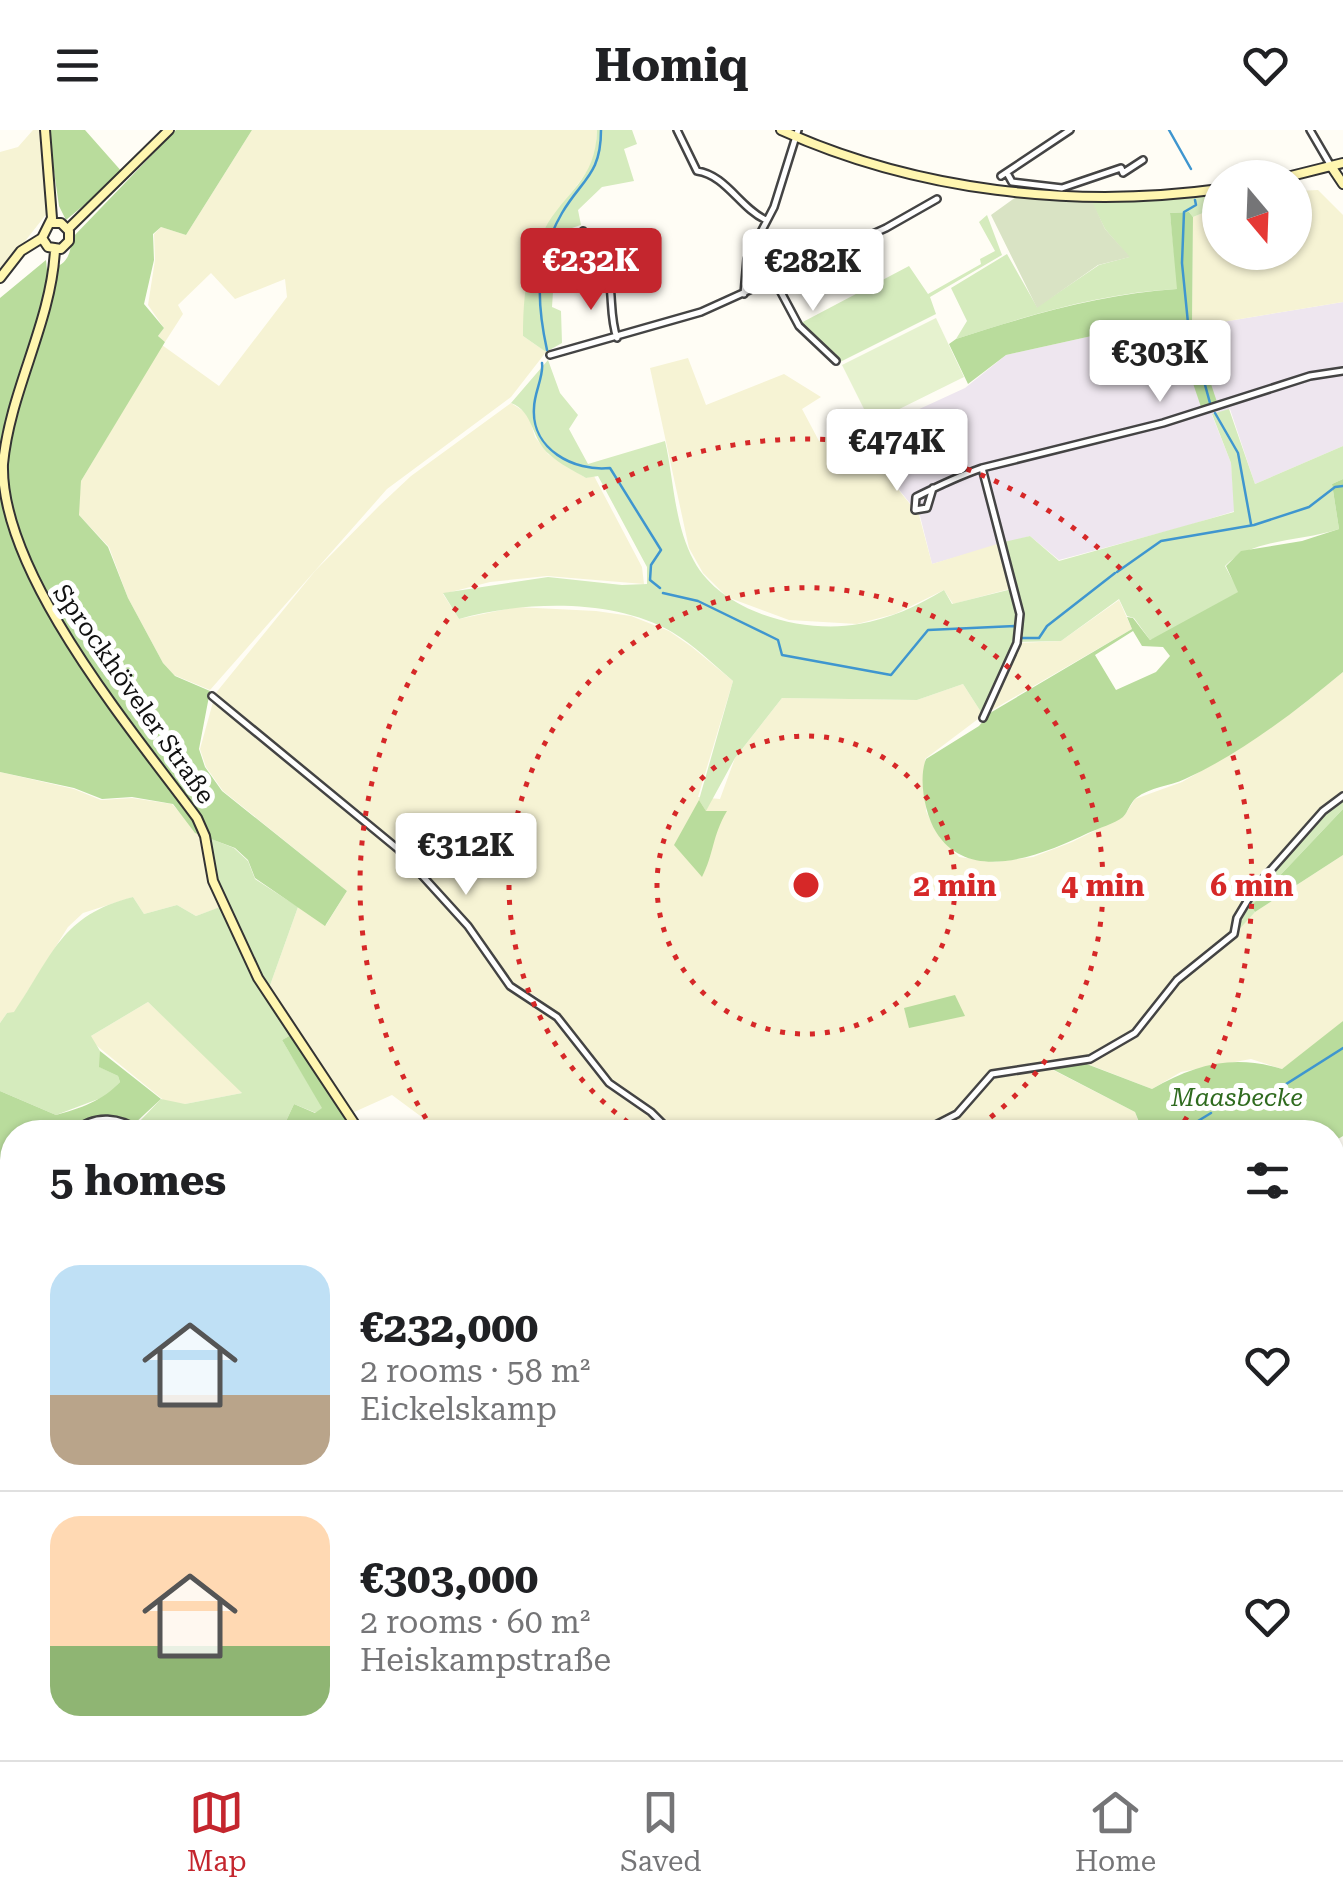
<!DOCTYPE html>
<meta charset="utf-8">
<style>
body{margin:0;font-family:"Roboto Serif",serif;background:#f6f6f6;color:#202124;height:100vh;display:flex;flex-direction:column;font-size:38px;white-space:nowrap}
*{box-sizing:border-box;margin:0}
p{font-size:32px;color:#757577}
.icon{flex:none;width:55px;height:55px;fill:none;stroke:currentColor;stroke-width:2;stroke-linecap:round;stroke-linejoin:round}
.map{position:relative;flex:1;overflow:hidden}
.side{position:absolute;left:0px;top:990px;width:1345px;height:640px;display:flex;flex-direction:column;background:#fff;border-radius:40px 40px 0 0;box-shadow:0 2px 8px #0004}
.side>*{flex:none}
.needle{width:65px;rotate:161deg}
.buttons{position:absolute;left:1202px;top:30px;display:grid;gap:20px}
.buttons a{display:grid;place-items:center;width:110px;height:110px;border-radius:50%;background:#fff;box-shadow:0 2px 8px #0004;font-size:50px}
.price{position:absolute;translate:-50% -85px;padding:0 22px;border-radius:10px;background:#fff;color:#222;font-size:32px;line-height:65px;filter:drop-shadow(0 2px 5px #0008)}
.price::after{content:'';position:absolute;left:50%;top:60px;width:30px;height:22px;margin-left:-15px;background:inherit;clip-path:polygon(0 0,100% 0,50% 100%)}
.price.on{background:#c4262e;color:#fff}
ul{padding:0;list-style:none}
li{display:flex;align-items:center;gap:30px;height:250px;padding:0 50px}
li+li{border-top:2px solid #e0e0e0}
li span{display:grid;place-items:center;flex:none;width:280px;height:200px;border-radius:30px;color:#555}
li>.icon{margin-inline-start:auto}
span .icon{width:120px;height:120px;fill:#fffc;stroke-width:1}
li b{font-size:42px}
h2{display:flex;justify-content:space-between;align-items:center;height:120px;padding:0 50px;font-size:42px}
header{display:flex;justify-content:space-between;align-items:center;height:130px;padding:0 50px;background:#fff;font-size:45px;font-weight:700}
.dock{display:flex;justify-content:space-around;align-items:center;height:140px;border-top:2px solid #e0e0e0;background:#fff;font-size:28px;color:#757577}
.dock a{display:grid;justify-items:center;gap:5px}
.dock .on{color:#c4262e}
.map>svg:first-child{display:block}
.industrial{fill:#eee6ef}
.farmland{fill:#f6f3d4}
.green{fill:#d5ebbd}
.forest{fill:#b9dc9c;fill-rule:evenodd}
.cemetery{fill:#d9e3c4}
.pitch{fill:#e6f2cf}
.water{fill:#b9e0f7;stroke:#3f96cf;stroke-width:2.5}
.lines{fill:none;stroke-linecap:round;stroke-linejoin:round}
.stream{stroke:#3f96cf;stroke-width:2.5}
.street-casing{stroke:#444;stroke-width:10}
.secondary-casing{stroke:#333;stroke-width:12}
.street{stroke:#fff;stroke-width:5}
.secondary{stroke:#fff6b0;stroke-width:8}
.rail-casing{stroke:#c4262e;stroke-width:6}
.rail{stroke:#fff;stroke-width:2.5;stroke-dasharray:8;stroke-linecap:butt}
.ring{fill:none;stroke:#d62828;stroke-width:5;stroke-dasharray:5 10}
.labels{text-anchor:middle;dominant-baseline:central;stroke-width:10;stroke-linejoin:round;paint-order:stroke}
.street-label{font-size:25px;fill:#111;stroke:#fff}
.park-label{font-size:25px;font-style:italic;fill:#2f6b1f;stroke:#fff}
.centre{fill:#d62828;stroke:#fff;stroke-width:5}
.ring-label{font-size:30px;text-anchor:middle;font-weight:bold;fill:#d62828;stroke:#fff;stroke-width:10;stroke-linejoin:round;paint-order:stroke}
</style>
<header><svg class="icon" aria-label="menu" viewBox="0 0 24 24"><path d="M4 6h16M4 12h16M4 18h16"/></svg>Homiq<svg class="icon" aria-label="heart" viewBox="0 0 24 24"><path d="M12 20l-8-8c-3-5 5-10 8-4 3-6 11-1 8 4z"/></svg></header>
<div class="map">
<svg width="1343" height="1630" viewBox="0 0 1343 1630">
<rect width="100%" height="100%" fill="#fffdf5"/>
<path class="industrial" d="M 1343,172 L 1343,316 L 1255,354 L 1230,279 L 1212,285 L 1231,333 L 1235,381 L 1186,396 L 1059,430 L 1030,406 L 932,434 L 920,386 L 893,352 L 872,310 L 889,293 L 965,258 L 1006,225 L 1164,190 L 1175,200 L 1202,277 L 1216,271 L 1192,197 Z"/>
<path class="farmland" d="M 33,0 L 40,0 L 48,82 L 0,143 L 0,22 L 18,17 Z
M 252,0 L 597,0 L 595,31 L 545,98 L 523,206 L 546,222 L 511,267 L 387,359 L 210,560 L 174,545 L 163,533 L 128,468 L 109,417 L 79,385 L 79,375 L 81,351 L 162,215 L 219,256 L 287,167 L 285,149 L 235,169 L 211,143 L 178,175 L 183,184 L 165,212 L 158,206 L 164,198 L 148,175 L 155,130 L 154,104 L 161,97 L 186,105 Z
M 1318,60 L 1343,85 L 1343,172 L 1192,197 L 1193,87 L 1220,76 L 1220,122 L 1295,122 L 1295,61 Z
M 688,228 L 706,275 L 784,244 L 821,267 L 802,279 L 819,311 L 857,291 L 892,352 L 919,385 L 932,434 L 997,414 L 1013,458 L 953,474 L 944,460 L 895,484 L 857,494 L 789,490 L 727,467 L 703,443 L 689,418 L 650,238 Z
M 511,273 L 528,284 L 535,307 L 548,324 L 586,348 L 594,346 L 642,437 L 644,454 L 547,446 L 490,452 L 443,464 L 459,489 L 516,477 L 596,481 L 631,486 L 669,501 L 692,517 L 733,551 L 698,667 L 720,669 L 735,628 L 782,568 L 917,570 L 963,554 L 981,582 L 990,577 L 1019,513 L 1061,511 L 1119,470 L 1132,499 L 982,586 L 925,629 L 926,681 L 936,702 L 959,727 L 995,732 L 1033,727 L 1072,712 L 1124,686 L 1135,669 L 1182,652 L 1213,634 L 1301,576 L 1343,542 L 1343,664 L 1253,756 L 1242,747 L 1252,758 L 1241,772 L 1231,803 L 1183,841 L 1137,899 L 1091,928 L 989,942 L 956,982 L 918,1002 L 672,1002 L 660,987 L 620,961 L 558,886 L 536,866 L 511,855 L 448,770 L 390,709 L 215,564 L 315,441 L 379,376 L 411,346 Z
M 213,572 L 388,712 L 467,797 L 509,857 L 568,899 L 607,954 L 669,1002 L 442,1002 L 392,965 L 352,983 L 268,861 L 298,777 L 326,795 L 347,761 L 223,661 L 206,637 L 200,619 Z
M 0,642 L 74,659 L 101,670 L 132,668 L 172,674 L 200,705 L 221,777 L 196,786 L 177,775 L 144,784 L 133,767 L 83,783 L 68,797 L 14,883 L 7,883 L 0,893 Z
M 1343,725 L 1343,891 L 1330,905 L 1282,939 L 1251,929 L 1181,942 L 1152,959 L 1085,933 L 1138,903 L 1179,851 L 1255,782 Z
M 148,872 L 231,950 L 242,963 L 185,974 L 167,973 L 91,911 L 91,906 Z
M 1024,938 L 1051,939 L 1135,982 L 1142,1002 L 927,1002 L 958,985 L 993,945 Z"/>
<path class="green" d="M 597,0 L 632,0 L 637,14 L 624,19 L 634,51 L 602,57 L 578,80 L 581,95 L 569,99 L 562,110 L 569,134 L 555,132 L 552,177 L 561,181 L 562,213 L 546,222 L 523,206 C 523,169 526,133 544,100 C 565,61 596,51 597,0 Z
M 1220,66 L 1220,76 L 1193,87 L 1189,82 L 1170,83 L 1178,159 C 1100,163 1030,185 956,209 L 967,191 L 951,158 L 1007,124 L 1037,177 L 1099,135 L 1129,127 L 1105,99 L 1091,71 Z
M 987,85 L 1002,125 L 930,167 L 936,184 L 840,232 L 799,194 L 909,136 L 928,164 L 981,134 L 980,129 L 995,121 L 979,92 Z
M 548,230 L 560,263 L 578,285 L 569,299 L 588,334 L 665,311 C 674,350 674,394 694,431 C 722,483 804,504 859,494 C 889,489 918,476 944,460 L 952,474 L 1016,458 L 1004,412 L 1030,406 L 1059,431 L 1234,382 L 1231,333 L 1212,284 L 1229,279 L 1255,354 L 1343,316 L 1343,349 L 1332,354 L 1339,399 C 1300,412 1252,408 1225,436 L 1239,462 L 1160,506 L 1150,510 L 1134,488 L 1127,486 L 1119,469 L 1061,511 L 1016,512 L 981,582 L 963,554 L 917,570 L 782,568 L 735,628 L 706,681 L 699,670 L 733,551 C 713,534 694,515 672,502 C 613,468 523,471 459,489 L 443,463 L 548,447 L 622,455 L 647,454 L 647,437 L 598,346 L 586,348 C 574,341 560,334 550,325 C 531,310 534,281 511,273 Z
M 1343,669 L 1343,679 L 1251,776 L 1255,782 L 1235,804 C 1255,758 1303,701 1343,669 Z
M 209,708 L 234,718 L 248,731 L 255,749 L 298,777 L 268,861 L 217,751 Z
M 133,767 L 144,784 L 177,775 L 196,786 L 220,777 L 254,848 L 291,905 L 282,910 L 323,978 L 316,983 L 294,974 L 281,1002 L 180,1002 L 138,993 L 161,969 L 185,974 L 242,963 L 148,872 L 91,906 L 100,921 L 100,937 L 118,946 L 120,952 L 109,965 L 56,985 L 0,961 L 0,893 L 7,883 L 14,882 C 53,825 61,785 133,767 Z
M 12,1612 L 12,1618 L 500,1618 L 524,1627 L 570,1630 L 0,1630 L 0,1619 Z
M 700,1618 L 813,1618 L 835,1630 L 717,1630 Z"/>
<path class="forest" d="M 48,0 L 85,0 L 123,43 L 66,90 L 59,76 Z
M 176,0 L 252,0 L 186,105 L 161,97 L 153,104 L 154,130 L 144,174 L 164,198 L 158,206 L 165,212 L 81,351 L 79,385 L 108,417 L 128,468 L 163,533 L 175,546 L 210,561 L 199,619 L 205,637 L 222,661 L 347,761 L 325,796 L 255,748 L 248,730 L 235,718 L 195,703 L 173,674 L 132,667 L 102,669 L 74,658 L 0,642 L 0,168 L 46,130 L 47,140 C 66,135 70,128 72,108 Z
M 1189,82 L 1193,87 L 1192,197 L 1217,272 L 1201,277 L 1175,200 L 1164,190 L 1006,225 L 968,254 L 949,214 L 956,209 C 1030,185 1100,164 1177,159 L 1170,83 Z
M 1343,349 L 1343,542 C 1296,581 1242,623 1185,649 C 1170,656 1150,657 1136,668 C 1130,673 1128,682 1123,687 C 1114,694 1099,698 1088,703 C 1044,724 970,756 936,702 C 925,684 918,649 926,629 L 979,596 L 990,583 L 1132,499 L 1127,487 L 1133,488 L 1150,510 L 1238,462 L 1226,436 L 1241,421 L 1302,411 L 1339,399 L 1332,354 ZM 1133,501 L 1142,516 L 1163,517 L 1170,526 L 1156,542 L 1116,560 L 1095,525 Z
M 699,670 L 706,681 L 727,681 C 712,706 714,724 702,747 L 674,715 Z
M 1343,679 L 1343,725 L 1255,782 L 1251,776 Z
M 955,865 L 965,886 L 909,898 L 904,878 Z
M 1343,891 L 1343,1006 L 1333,1012 L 1332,1002 L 1143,1002 L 1135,982 L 1052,939 L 1084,933 L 1152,959 C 1195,934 1234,924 1282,939 Z
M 291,905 L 356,1002 L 281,1002 L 294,974 L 315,983 L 322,978 L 282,910 Z
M 100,921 L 161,969 L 133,995 L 110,987 L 72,1002 L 12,1002 L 12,1058 L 0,1061 L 0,961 L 56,985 C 79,979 104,970 120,952 L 118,946 L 99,937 Z
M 12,1063 L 12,1466 L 0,1468 L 0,1068 Z
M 825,1618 L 954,1618 C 913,1630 866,1630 825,1618 Z
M 960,1618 L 1252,1618 L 1263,1630 L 975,1630 Z"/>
<path class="cemetery" d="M 1016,67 L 1092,71 L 1105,99 L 1130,127 L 1098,135 L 1037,178 L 991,85 Z"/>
<path class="pitch" d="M 936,188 L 964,247 L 871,293 L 842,235 Z"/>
<path class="water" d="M 500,1618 L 572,1618 L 620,1627 L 624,1618 L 639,1618 L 644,1630 L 524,1627 Z"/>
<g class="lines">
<path class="stream" d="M 1169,0 L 1191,39
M 1195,70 L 1196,75 L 1184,82 L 1182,133 L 1188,193 L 1210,273
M 547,220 C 536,170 535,130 562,83 C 582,49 601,45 601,0
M 542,233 C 544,246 534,263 534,278 C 531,319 574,342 610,338 L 661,420 L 651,435 L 650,450 L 660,458
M 1215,283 L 1238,323 L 1251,394
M 1117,442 L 1161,411 L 1254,395 L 1309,377 L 1335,357 L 1343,356
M 663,463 L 698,471 L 778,510 L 782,525 L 891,545 L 928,500 L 1015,496 L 1016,501
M 1022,508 L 1039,508 L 1047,496 L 1115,443
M 1220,978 L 1261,970 L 1343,918
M 1180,1002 L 1211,983
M 0,1502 L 12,1502
M 12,1550 L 6,1554 L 12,1561
M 12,1579 L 12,1565
M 54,1618 L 61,1618
M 75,1618 L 79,1623 L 93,1623 L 99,1618
M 240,1618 L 245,1618
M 789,1618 L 816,1630"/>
<defs>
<path id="street" d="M 677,0 L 697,41 C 726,45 740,78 766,90
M 1310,0 L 1331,36
M 1007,43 L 1012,52 L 1062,58 L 1121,38 L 1123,43 L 1143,30
M 1001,46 L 1070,0
M 583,101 L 592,131 L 604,133 C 615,157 608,183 617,208
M 775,151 L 799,196 L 836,231
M 611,152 L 625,147 L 617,121
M 744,164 L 747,129 L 774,77 L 798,0
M 550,225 L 701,182 L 886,98 L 937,69
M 982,338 L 1020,484 L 1017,513 L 983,588
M 933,358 L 927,378 L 915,380 L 916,367 C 938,356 959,346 982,338 L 1163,293 L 1310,246 L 1343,241
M 212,566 L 398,719 L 468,796 L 510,856 L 557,887 L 609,953 L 651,982 L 671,1002
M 359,1001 L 377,997 L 387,1002
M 74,1002 C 95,983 120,987 142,1002
M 922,1002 L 957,984 L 992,944 L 1090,929 L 1135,903 L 1177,850 L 1234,804 L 1237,788 L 1255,758 L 1323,681 L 1343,666
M 0,1063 L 12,1060
M 1332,1116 L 1343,1107
M 1332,1201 L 1343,1202
M 1332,1269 L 1343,1269
M 1332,1305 L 1343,1305
M 1332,1347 L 1343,1347
M 1332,1393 L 1343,1396
M 1337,1572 L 1343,1561"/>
<path id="secondary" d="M 45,0 L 52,88 L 42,108 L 48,117 L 61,119 L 69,111 L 69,101 L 61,93 L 52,93
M 781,0 C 916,61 1074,79 1220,59
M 1331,36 L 1343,54
M 1283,48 L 1343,33
M 68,99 L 169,0
M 55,120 C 51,194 10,260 3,334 C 0,444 133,601 197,688 L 205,706 L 213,751 L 258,848 L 360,1002
M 0,148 L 21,121 L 42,108
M 1332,1220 L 1343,1220
M 0,1471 L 12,1469"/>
</defs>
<use href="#street" class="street-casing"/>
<use href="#secondary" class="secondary-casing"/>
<use href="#street" class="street"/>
<use href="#secondary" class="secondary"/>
<defs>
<path id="rail" d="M 0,1541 L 12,1536
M 817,1618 L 844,1630"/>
</defs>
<use href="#rail" class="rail-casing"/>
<use href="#rail" class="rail"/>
</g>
<g class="ring">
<circle cx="806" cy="755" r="149"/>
<path d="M640 1001A297 297 0 1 1 972 1001"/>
<path d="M434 1001A446 446 0 1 1 1178 1001"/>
</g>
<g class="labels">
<g class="street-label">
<text transform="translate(134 564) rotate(55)">Sprockhöveler Straße</text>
</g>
<g class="park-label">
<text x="1237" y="967">Maasbecke</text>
</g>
</g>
<circle cx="806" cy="755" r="15" class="centre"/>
<g class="ring-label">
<text x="955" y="766">2 min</text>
<text x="1103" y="766">4 min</text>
<text x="1252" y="766">6 min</text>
</g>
</svg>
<div class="buttons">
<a><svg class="needle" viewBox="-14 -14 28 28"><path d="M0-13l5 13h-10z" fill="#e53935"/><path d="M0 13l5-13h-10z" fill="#757577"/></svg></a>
</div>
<b class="price on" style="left:591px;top:183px">€232K</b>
<b class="price" style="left:813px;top:184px">€282K</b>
<b class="price" style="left:1160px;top:275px">€303K</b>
<b class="price" style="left:897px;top:364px">€474K</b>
<b class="price" style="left:466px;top:768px">€312K</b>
<section class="side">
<h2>5 homes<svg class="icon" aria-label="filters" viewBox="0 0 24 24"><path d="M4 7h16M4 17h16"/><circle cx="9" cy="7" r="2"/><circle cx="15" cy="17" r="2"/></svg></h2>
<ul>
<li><span style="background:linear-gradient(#bfe0f5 65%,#b9a48a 0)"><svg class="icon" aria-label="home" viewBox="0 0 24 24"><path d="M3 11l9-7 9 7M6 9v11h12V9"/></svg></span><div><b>€232,000</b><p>2 rooms · 58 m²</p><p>Eickelskamp</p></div><svg class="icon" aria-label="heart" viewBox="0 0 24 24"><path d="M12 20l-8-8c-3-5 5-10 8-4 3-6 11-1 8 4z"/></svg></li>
<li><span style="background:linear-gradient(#ffd9b3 65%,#8fb573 0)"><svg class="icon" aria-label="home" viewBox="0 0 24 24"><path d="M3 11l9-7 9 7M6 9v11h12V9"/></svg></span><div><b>€303,000</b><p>2 rooms · 60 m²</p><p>Heiskampstraße</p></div><svg class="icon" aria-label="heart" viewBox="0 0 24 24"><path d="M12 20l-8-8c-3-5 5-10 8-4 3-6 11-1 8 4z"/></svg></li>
</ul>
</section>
</div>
<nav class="dock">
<a class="on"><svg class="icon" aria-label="map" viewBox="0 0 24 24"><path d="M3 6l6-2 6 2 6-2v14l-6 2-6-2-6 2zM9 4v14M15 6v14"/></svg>Map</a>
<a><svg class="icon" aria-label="saved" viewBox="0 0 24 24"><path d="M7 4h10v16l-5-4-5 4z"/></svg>Saved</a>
<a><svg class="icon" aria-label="home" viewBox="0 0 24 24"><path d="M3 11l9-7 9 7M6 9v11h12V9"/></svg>Home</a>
</nav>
